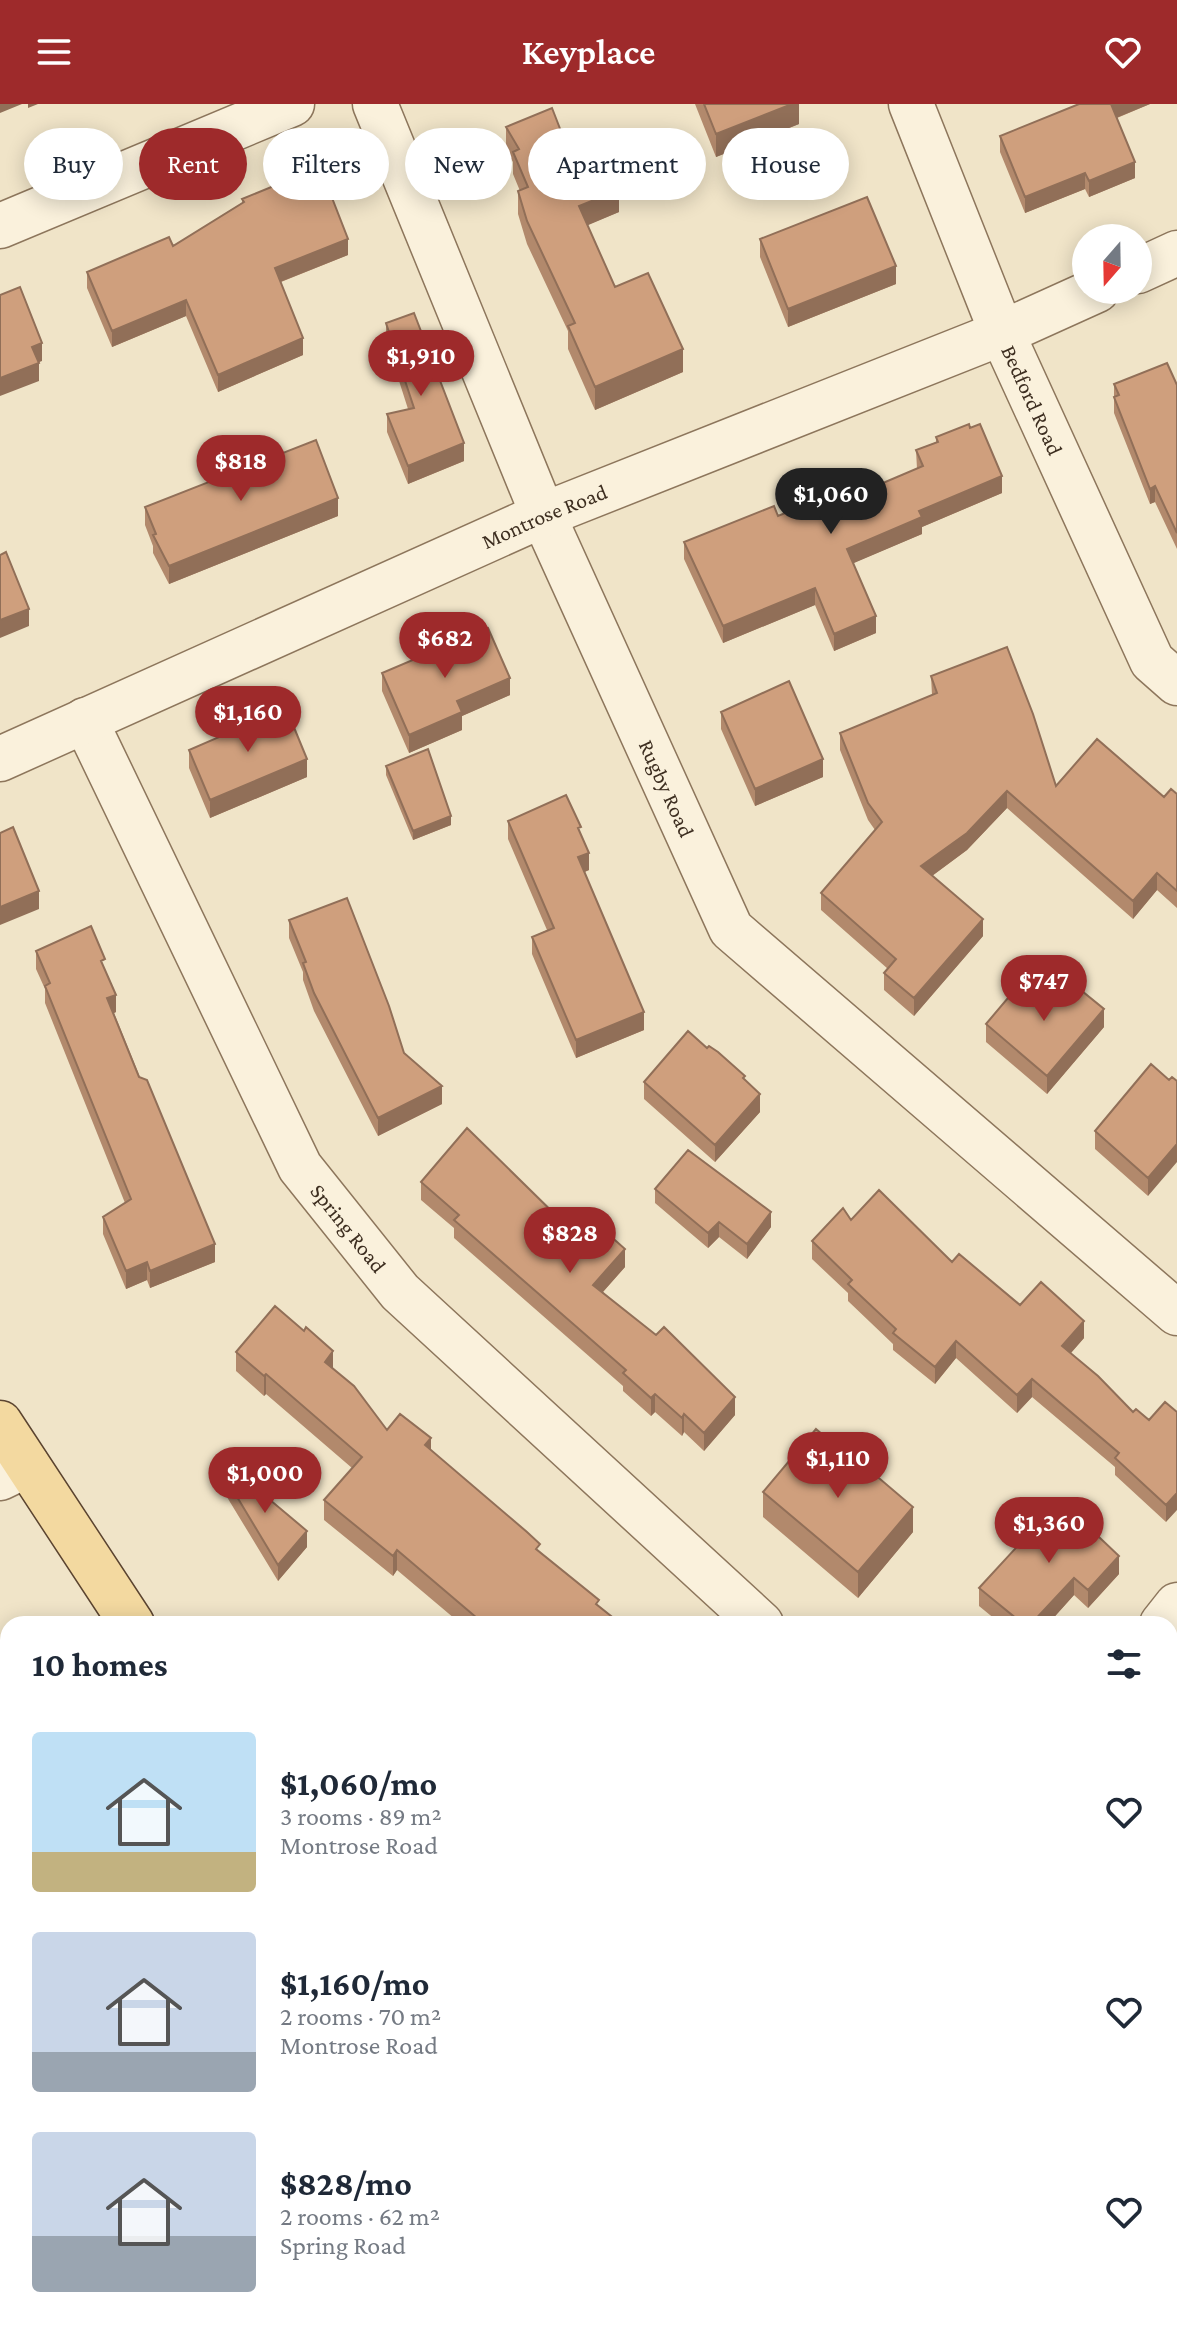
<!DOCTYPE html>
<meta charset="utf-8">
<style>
body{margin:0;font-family:"Crimson Pro",serif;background:#f2f2f3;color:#1f2937;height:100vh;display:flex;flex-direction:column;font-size:30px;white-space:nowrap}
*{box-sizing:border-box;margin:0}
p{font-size:26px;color:#747a83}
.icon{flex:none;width:44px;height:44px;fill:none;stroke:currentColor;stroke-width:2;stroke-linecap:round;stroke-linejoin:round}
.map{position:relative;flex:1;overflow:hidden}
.details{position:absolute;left:0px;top:1512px;width:1178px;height:712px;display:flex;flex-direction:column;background:#fff;border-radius:24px 24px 0 0;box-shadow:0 4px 20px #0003}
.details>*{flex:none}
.top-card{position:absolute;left:24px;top:24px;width:1130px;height:72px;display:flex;gap:16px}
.needle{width:52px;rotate:200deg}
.buttons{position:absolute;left:1072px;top:120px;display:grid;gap:16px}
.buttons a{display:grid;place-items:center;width:80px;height:80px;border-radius:50%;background:#fff;box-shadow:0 4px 20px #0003;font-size:40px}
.price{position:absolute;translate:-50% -68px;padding:0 18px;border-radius:28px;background:#9e2a2b;color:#fff;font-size:26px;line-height:52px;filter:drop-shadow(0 2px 4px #0008)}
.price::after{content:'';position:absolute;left:50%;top:48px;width:24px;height:18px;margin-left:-12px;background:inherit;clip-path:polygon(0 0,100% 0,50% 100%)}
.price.active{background:#222;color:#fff}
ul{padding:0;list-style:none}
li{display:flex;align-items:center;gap:24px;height:200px;padding:0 32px}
li span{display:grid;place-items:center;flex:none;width:224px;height:160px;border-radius:8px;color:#555}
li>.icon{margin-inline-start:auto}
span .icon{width:96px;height:96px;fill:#fffc;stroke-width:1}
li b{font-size:34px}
h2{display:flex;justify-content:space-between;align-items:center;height:96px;padding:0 32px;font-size:34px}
.chip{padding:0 28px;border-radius:36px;background:#fff;box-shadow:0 4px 20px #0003;font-size:28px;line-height:72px}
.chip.active{background:#9e2a2b;color:#fff}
header{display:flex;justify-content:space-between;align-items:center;height:104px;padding:0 32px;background:#9e2a2b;color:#fff;font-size:36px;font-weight:600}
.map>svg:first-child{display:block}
.water{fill:#a9c4bc;stroke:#6f938a;stroke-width:2}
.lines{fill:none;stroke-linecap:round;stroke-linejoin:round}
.minor-casing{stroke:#8d765c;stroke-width:47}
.major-casing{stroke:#5b4430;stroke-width:47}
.minor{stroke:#faf1dc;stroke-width:44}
.major{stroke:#f3d9a0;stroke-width:44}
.wall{fill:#b2896c}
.shaded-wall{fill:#916f58}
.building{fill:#cf9f7d;stroke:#916f58;stroke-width:2}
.labels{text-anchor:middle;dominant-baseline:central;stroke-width:7;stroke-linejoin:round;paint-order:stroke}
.street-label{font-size:22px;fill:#3d2e20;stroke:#f7eed8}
</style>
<header><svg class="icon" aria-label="menu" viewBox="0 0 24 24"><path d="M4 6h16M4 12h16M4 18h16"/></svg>Keyplace<svg class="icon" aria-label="heart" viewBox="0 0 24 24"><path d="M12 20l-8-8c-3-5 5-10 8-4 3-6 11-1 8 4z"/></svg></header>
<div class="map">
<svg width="1177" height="2224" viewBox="0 0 1177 2224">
<rect width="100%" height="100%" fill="#f0e4c8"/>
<path class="water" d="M 222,2216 L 307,2216 L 313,2224 L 215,2224 Z"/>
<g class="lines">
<defs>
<g id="minor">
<path id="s1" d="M 375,0 L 543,411 L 731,825 L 1177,1209"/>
<path id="s2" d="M 911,0 L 1002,229 L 1152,557 L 1177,579"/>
<path d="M 0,122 L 292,0"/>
<path d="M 1138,167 L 1177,149"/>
<path id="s3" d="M 85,616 L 300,1063 L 400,1188 L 761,1520"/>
<path id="s4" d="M 0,655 L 543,411 L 1002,229 L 1097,186"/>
<path d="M 0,1374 L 27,1361"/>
<path d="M 1162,1520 L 1177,1501"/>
<path d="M 1170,1878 L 1177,1883"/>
</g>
<path id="major" d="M 0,1319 L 132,1520
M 592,2216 L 597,2224"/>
</defs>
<use href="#minor" class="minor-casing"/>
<use href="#major" class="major-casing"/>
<use href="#minor" class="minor"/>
<use href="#major" class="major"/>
</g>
<path class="wall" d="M 695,0 L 799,0 L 799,20 L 716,53 Z
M 1079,0 L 1150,0 L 1117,14 L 1135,74 L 1089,93 L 1085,85 L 1025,109 L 1000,48 L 1000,32 Z
M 506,23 L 571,53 L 619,108 L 587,121 L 615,183 L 683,268 L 595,306 L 568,245 L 568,227 L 527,140 L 518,110 L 518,87 L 520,87 L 513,70 L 513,58 L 506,46 Z
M 242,95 L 348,151 L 281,178 L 303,251 L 218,288 L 186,212 L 112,243 L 87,184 L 87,168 L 173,142 L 242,99 Z
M 760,135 L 896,180 L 788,223 L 760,153 Z
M 386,219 L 464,357 L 408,380 L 387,328 L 387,310 L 408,305 L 386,236 Z
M 1114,280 L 1177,281 L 1177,445 L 1155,398 L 1150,400 L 1114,309 Z
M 936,333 L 1002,389 L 922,423 L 922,430 L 853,459 L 876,529 L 834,547 L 815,501 L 723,539 L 684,455 L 684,438 L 778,412 L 876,382 L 917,365 L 916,346 L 936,338 Z
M 145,403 L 338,412 L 169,480 L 153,449 L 153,442 L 145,421 Z
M 382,569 L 510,591 L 462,612 L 462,626 L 409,649 L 382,587 Z
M 931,572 L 1056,682 L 1164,693 L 1177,690 L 1177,804 L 1157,786 L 1133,815 L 1007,704 L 967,746 L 932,772 L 983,832 L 914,912 L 884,886 L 884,869 L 888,865 L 821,806 L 821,789 L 875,726 L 868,716 L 840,646 L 840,629 L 932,591 Z
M 721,608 L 823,673 L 755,702 L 721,625 Z
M 189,646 L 307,673 L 210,714 L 189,664 Z
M 386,662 L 451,721 L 413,736 L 386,671 Z
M 508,717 L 581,732 L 589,766 L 584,768 L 644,926 L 576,954 L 532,850 L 532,833 L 547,826 L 508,735 Z
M 289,816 L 404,949 L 442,1000 L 378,1032 L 314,907 L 303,876 L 303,868 L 289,834 Z
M 36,847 L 105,867 L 116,908 L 114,909 L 215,1158 L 150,1184 L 147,1176 L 126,1185 L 103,1130 L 103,1113 L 125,1099 L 45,899 L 45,885 L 36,865 Z
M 986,920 L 1104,923 L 1047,990 L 986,938 Z
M 745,976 L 760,1008 L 715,1058 L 644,995 L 644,978 Z
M 1169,976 L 1148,1092 L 1095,1045 L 1095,1027 Z
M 421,1078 L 574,1129 L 625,1163 L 603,1188 L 735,1311 L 704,1347 L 684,1328 L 682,1332 L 655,1308 L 651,1312 L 623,1287 L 623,1282 L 454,1134 L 454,1124 L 421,1096 Z
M 655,1085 L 771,1123 L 747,1155 L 719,1133 L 708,1144 L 655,1099 Z
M 851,1116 L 952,1158 L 1020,1201 L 1084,1234 L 1071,1249 L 1133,1308 L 1149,1316 L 1177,1308 L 1166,1418 L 1115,1371 L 1115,1363 L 1032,1293 L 1017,1309 L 956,1254 L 935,1280 L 893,1246 L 893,1240 L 848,1197 L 848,1189 L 812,1155 L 812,1137 Z
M 236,1248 L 333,1265 L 387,1326 L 431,1346 L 540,1449 L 599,1502 L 621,1520 L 461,1520 L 397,1466 L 393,1472 L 324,1416 L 324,1396 L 352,1364 L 266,1290 L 264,1292 L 236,1267 Z
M 216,1358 L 307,1443 L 278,1477 L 216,1375 Z
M 763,1388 L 913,1428 L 858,1494 L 763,1413 Z
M 1119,1470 L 1088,1504 L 1074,1491 L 1048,1520 L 1001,1520 L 979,1502 L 979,1484 Z
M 1170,1988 L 1177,1994 L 1177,2159 L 1170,2152 Z
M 8,2099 L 8,2164 L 0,2136 L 0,2101 Z"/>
<path class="shaded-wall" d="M 0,0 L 22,0 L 0,9 Z
M 28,0 L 38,0 L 28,4 Z
M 792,0 L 799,0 L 799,20 L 716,53 L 716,30 Z
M 1111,0 L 1150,0 L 1111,16 Z
M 1135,58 L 1135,74 L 1089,93 L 1089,77 Z
M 1085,69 L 1085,85 L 1025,109 L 1025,93 Z
M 619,86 L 619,108 L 579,125 L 579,102 Z
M 348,135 L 348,151 L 275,180 L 275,164 Z
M 896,162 L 896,180 L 788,223 L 788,205 Z
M 186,196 L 186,212 L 112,243 L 112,227 Z
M 303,234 L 303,251 L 218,288 L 218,271 Z
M 42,239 L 42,257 L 32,261 L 32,243 Z
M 683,245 L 683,268 L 595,306 L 595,283 Z
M 39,259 L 39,277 L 0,292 L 0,274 Z
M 464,339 L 464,357 L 408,380 L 408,362 Z
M 1002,372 L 1002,389 L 922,423 L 922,430 L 847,462 L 847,445 L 919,407 Z
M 1155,382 L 1155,398 L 1150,400 L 1150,385 Z
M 338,394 L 338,412 L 169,480 L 169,462 Z
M 815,484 L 815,501 L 723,539 L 723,522 Z
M 29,505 L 29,522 L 0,534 L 0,516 Z
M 876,512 L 876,529 L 834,547 L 834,530 Z
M 510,574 L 510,591 L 462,612 L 462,626 L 409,649 L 409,631 L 457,597 Z
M 307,655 L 307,673 L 210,714 L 210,696 Z
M 823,655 L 823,673 L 755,702 L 755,685 Z
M 1007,687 L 1007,704 L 967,746 L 921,780 L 921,762 Z
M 451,712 L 451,721 L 413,736 L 413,727 Z
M 589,749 L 589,766 L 578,771 L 578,753 Z
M 1157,769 L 1157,786 L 1133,815 L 1133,797 Z
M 39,787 L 39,805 L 0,821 L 0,803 Z
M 983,815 L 983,832 L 914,912 L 914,894 Z
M 116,891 L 116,908 L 107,912 L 107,894 Z
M 1104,905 L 1104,923 L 1047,990 L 1047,972 Z
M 644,908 L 644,926 L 576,954 L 576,936 Z
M 442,982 L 442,1000 L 378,1032 L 378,1014 Z
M 760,990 L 760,1008 L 715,1058 L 715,1041 Z
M 1177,1040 L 1177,1058 L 1148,1092 L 1148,1074 Z
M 771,1108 L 771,1123 L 747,1155 L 747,1140 Z
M 719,1118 L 719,1133 L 708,1144 L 708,1129 Z
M 215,1140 L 215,1158 L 150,1184 L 150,1167 Z
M 625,1145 L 625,1163 L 593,1199 L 593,1181 Z
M 147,1158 L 147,1176 L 126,1185 L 126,1167 Z
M 1084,1217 L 1084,1234 L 1062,1259 L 1062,1242 Z
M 956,1237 L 956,1254 L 935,1280 L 935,1263 Z
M 333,1247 L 333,1266 L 325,1258 Z
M 266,1270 L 266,1290 L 264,1292 L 264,1272 Z
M 1032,1275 L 1032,1293 L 1017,1309 L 1017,1291 Z
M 655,1290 L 655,1308 L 651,1312 L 651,1294 Z
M 735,1293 L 735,1311 L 704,1347 L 704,1329 Z
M 684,1310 L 684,1328 L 682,1332 L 682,1314 Z
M 431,1334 L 431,1353 L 425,1341 Z
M 1177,1389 L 1177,1406 L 1166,1418 L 1166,1401 Z
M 913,1403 L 913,1428 L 858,1494 L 858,1468 Z
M 307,1427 L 307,1443 L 278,1477 L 278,1461 Z
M 397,1446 L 397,1466 L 393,1472 L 393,1452 Z
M 1119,1452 L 1119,1470 L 1088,1504 L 1088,1486 Z
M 1074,1474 L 1074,1491 L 1048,1520 L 1031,1520 Z
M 1177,1787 L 1177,1805 L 1171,1811 L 1171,1793 Z
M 8,1882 L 8,1900 L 0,1903 L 0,1885 Z
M 992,2216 L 1006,2216 L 1006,2218 L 1001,2224 L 985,2224 Z"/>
<path class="building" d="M 704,0 L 792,0 L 716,30 Z
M 1079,0 L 1113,0 L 1111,0 L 1135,58 L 1089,77 L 1085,69 L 1025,93 L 1000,32 Z
M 552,4 L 571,53 L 602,41 L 619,86 L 579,102 L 615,183 L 648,169 L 683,245 L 595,283 L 568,222 L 575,219 L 527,117 L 518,87 L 528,83 L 513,48 L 519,45 L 506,23 Z
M 320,63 L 348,135 L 275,164 L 303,234 L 218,271 L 186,196 L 112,227 L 87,168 L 169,133 L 173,142 L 244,98 L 242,95 Z
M 867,93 L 896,162 L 788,205 L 760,135 Z
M 20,183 L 42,239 L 32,243 L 39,259 L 0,274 L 0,191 Z
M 414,209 L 464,339 L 408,362 L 387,310 L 414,304 L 386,219 Z
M 1167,259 L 1177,281 L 1177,429 L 1155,382 L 1150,385 L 1114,293 L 1119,291 L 1114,280 Z
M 969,320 L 970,324 L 980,320 L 1002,372 L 919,407 L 922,413 L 847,445 L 876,512 L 834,530 L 815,484 L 723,522 L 684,438 L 774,402 L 778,412 L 842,386 L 876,382 L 923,362 L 916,346 L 938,338 L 936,333 Z
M 316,336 L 338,394 L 169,462 L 153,431 L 156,430 L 145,403 Z
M 6,448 L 29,505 L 0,516 L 0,451 Z
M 488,524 L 510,574 L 457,597 L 462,608 L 409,631 L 382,569 Z
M 1007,543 L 1033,610 L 1056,682 L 1097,635 L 1164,693 L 1171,685 L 1177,690 L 1177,787 L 1157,769 L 1133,797 L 1007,687 L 967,729 L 921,762 L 983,815 L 914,894 L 884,869 L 896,855 L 821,789 L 882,718 L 868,699 L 840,629 L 937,589 L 931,572 Z
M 789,577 L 823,655 L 755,685 L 721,608 Z
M 286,604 L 307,655 L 210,696 L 189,646 Z
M 428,645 L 451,712 L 413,727 L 386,662 Z
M 566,691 L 581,723 L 578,724 L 589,749 L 578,753 L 644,908 L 576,936 L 532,833 L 554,824 L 508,717 Z
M 13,723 L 39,787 L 0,803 L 0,729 Z
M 347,794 L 389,902 L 404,949 L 442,982 L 378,1014 L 314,889 L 303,859 L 306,858 L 289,816 Z
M 91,822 L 105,855 L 101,857 L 116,891 L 107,894 L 139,973 L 147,976 L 215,1140 L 150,1167 L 147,1158 L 126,1167 L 103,1113 L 131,1095 L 45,882 L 50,879 L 36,847 Z
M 1024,875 L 1054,901 L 1072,879 L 1104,905 L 1047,972 L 986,920 Z
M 688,927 L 707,944 L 709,942 L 718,948 L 745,972 L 743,974 L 760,990 L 715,1041 L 644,978 Z
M 1151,960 L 1169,976 L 1172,973 L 1177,977 L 1177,1040 L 1148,1074 L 1095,1027 Z
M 467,1024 L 574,1129 L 589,1113 L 625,1145 L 593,1181 L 656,1231 L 664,1223 L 735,1293 L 704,1329 L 684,1310 L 682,1314 L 655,1290 L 651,1294 L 623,1269 L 626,1266 L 454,1116 L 459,1111 L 421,1078 Z
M 688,1046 L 771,1108 L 747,1140 L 719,1118 L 708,1129 L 655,1085 Z
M 879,1086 L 952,1158 L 959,1150 L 1020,1201 L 1041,1178 L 1084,1217 L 1062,1242 L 1098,1272 L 1133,1308 L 1136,1305 L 1149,1316 L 1165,1298 L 1177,1308 L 1177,1389 L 1166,1401 L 1115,1354 L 1119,1349 L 1032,1275 L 1017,1291 L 956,1237 L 935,1263 L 893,1229 L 896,1225 L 848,1180 L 852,1176 L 812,1137 L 843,1104 L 851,1116 Z
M 275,1202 L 304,1227 L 306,1223 L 333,1247 L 325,1258 L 354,1282 L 387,1326 L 400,1310 L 431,1334 L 425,1341 L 527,1428 L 540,1440 L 536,1445 L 599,1496 L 596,1500 L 621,1520 L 484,1520 L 397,1446 L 393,1452 L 324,1396 L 362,1353 L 266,1270 L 264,1272 L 236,1248 Z
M 816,1325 L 858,1361 L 860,1358 L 913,1403 L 858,1468 L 763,1388 Z
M 220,1354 L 307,1427 L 278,1461 L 216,1358 Z
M 1060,1396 L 1119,1452 L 1088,1486 L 1074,1474 L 1031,1520 L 1023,1520 L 979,1484 Z
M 1170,1681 L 1177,1688 L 1177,1787 L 1171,1793 Z
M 0,1840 L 8,1864 L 8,1882 L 0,1885 Z
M 1170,1988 L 1177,1994 L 1177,2141 L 1170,2135 Z
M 8,2099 L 8,2147 L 0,2119 L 0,2101 Z
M 918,2216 L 992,2216 L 985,2224 L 911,2224 Z"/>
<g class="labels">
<g class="street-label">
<text stroke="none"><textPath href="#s2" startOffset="320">Bedford Road</textPath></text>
<text stroke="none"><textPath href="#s4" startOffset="596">Montrose Road</textPath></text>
<text stroke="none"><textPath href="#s1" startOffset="744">Rugby Road</textPath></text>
<text stroke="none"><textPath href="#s3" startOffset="574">Spring Road</textPath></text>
</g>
</g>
</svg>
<div class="buttons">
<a><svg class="needle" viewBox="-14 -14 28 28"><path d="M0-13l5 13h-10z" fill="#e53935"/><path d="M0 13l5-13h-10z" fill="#747a83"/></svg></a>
</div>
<b class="price" style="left:421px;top:294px">$1,910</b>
<b class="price" style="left:241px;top:399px">$818</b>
<b class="price active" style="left:831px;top:432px">$1,060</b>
<b class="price" style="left:445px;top:576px">$682</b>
<b class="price" style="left:248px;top:650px">$1,160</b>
<b class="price" style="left:1044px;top:919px">$747</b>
<b class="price" style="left:570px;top:1171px">$828</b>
<b class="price" style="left:838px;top:1396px">$1,110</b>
<b class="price" style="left:265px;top:1411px">$1,000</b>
<b class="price" style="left:1049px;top:1461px">$1,360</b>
<div class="top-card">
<a class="chip">Buy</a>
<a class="chip active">Rent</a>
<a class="chip">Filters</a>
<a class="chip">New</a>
<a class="chip">Apartment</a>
<a class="chip">House</a>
</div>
<section class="details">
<h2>10 homes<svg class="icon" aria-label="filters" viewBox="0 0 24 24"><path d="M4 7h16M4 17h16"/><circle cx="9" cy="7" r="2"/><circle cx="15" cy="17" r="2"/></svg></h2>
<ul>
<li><span style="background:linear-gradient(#bfe0f5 75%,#c2b280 0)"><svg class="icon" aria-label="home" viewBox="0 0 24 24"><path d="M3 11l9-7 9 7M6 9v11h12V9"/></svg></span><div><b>$1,060/mo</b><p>3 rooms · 89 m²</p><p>Montrose Road</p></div><svg class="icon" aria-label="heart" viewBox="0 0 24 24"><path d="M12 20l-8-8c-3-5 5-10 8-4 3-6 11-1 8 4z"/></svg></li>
<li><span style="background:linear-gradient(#c9d6e8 75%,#9aa5b1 0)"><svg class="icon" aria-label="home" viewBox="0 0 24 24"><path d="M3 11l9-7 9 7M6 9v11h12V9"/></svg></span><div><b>$1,160/mo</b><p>2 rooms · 70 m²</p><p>Montrose Road</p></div><svg class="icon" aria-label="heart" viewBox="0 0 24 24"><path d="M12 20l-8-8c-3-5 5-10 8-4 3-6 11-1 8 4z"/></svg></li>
<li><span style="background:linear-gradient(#c9d6e8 65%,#9aa5b1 0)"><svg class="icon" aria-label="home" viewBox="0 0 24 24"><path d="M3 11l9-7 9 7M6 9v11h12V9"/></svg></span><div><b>$828/mo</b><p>2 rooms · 62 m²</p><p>Spring Road</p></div><svg class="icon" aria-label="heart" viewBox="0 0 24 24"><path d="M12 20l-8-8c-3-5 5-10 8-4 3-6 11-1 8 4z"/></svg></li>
</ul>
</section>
</div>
